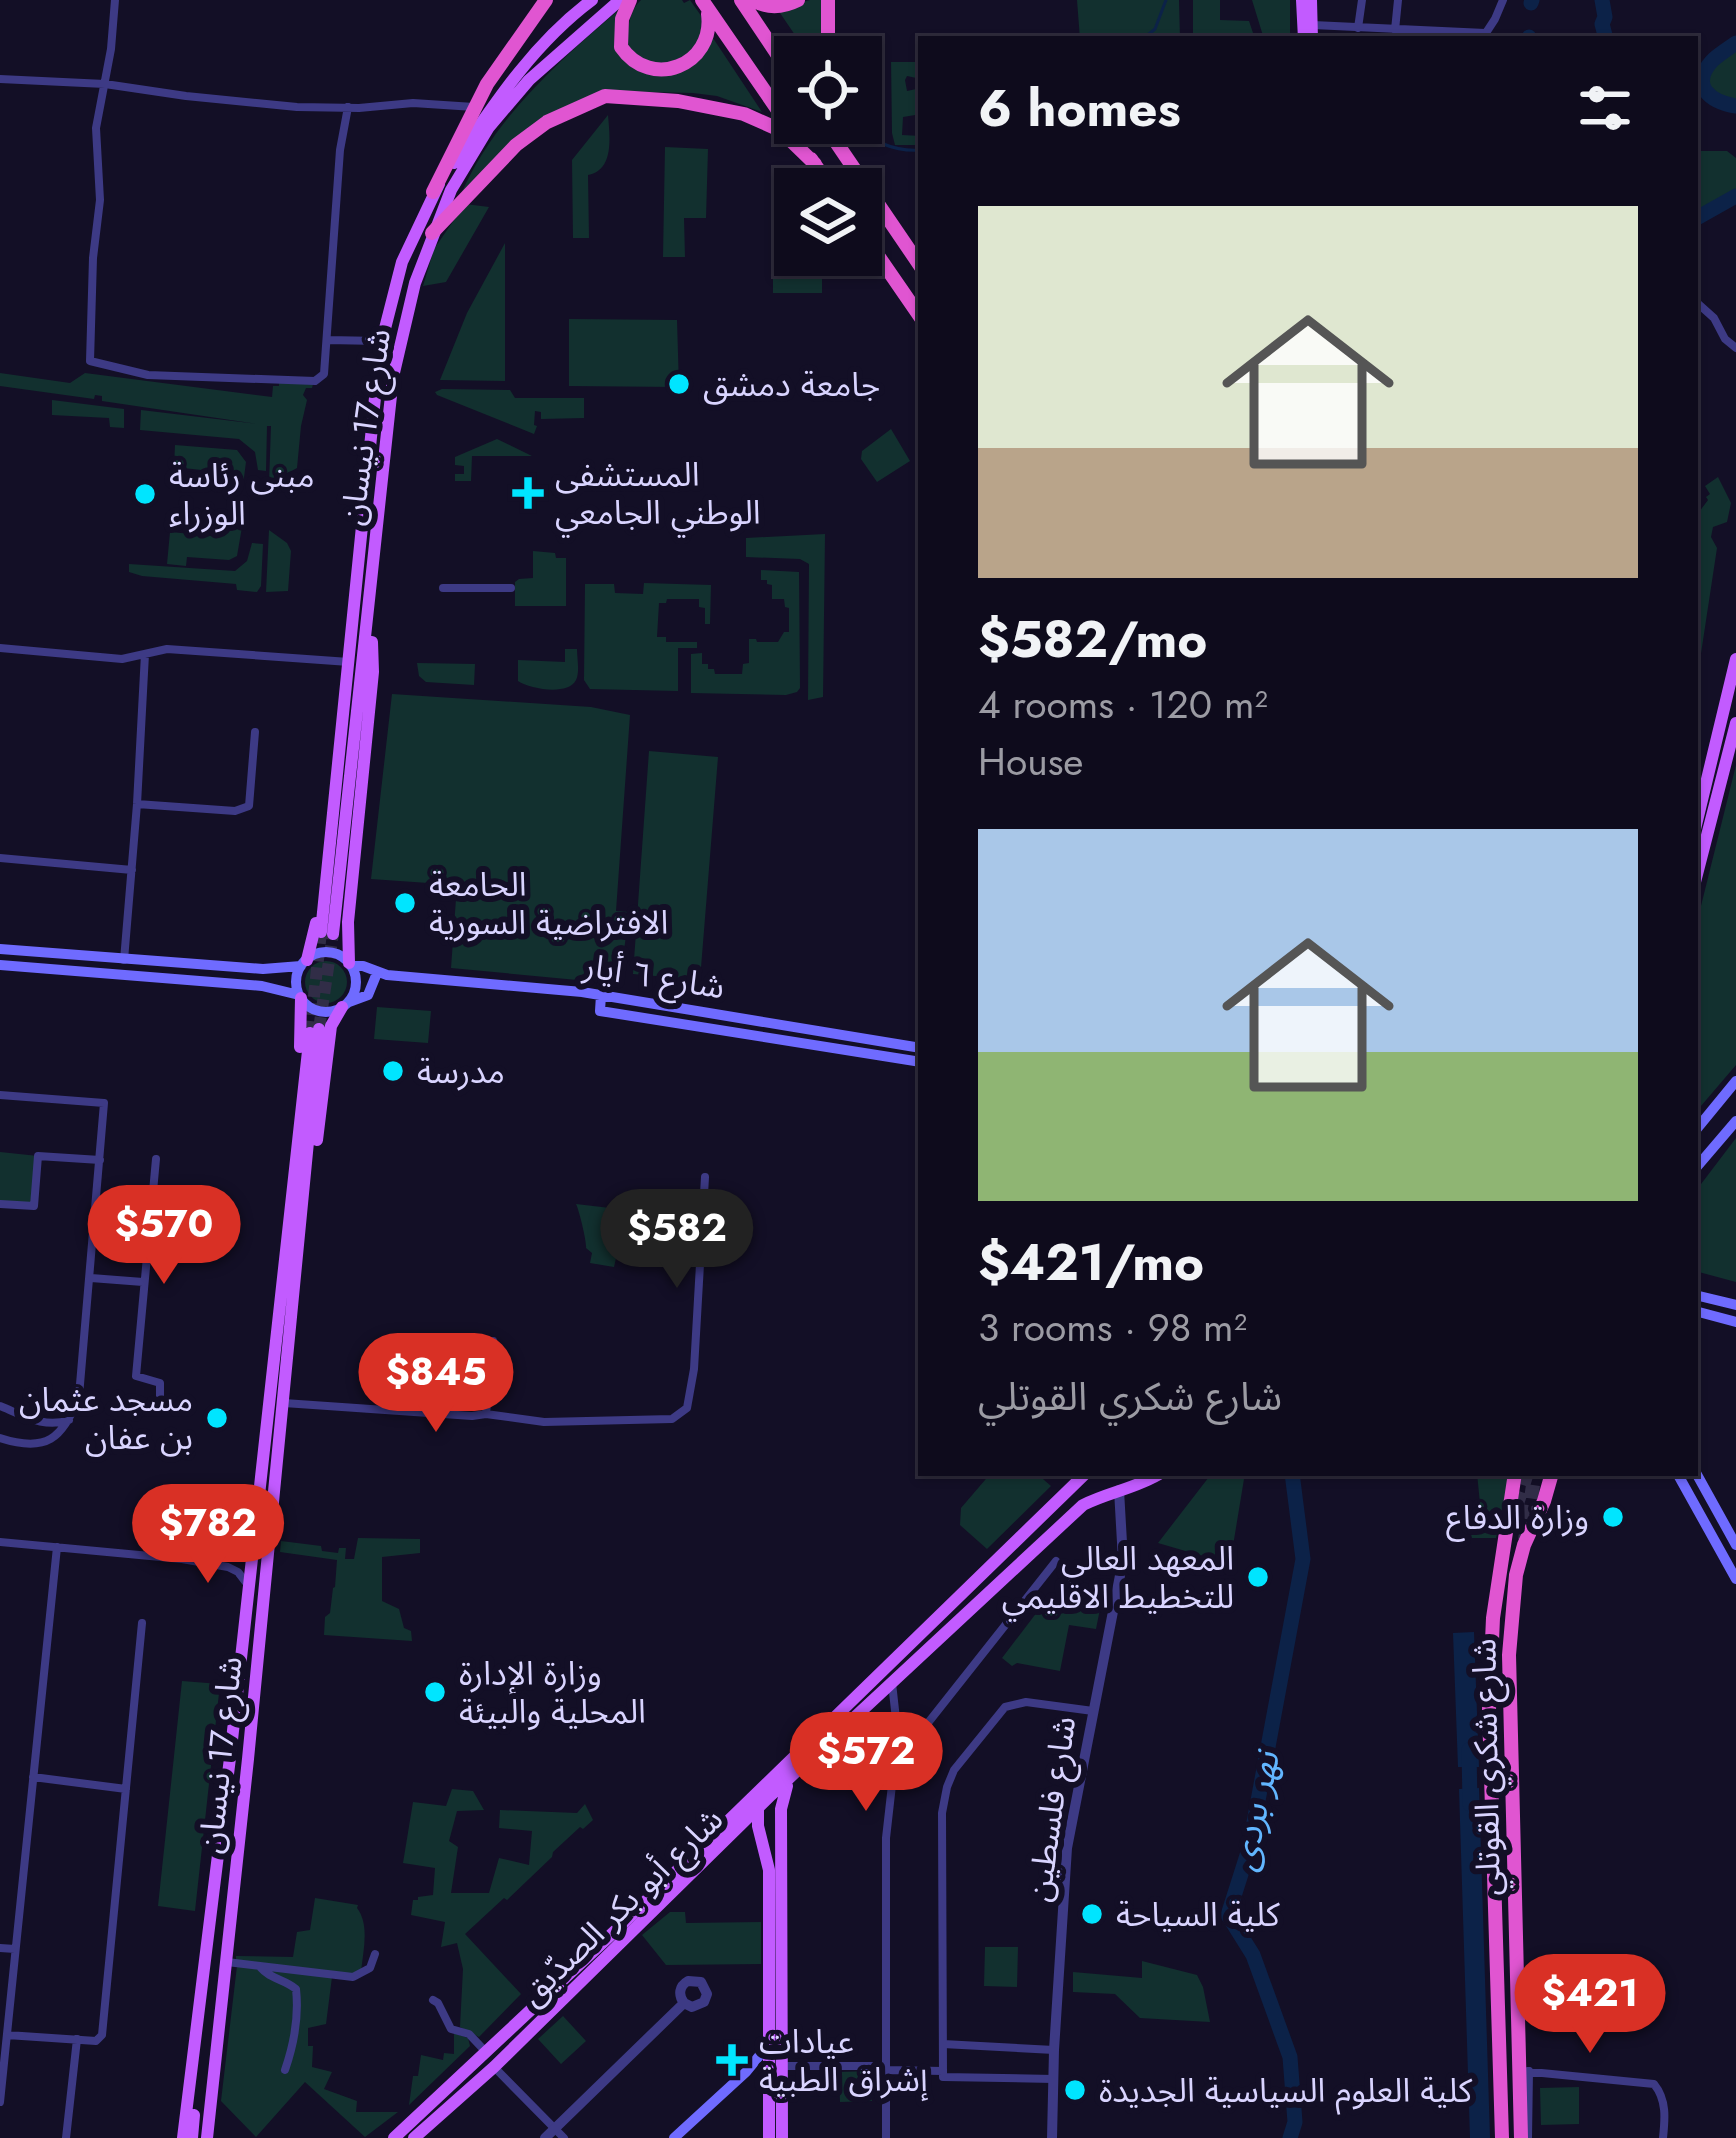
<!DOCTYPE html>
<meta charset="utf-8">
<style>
body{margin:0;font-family:Jost,"Noto Sans Arabic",sans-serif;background:#171425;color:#f1f3f6;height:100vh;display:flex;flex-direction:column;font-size:45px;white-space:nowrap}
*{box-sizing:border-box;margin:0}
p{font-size:39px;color:#9b9ba3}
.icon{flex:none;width:66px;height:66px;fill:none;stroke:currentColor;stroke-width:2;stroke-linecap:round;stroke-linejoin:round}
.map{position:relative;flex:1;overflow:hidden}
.side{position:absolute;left:918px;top:36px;width:780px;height:1440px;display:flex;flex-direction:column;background:#0e0b1c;border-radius:0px;box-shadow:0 3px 9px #0004,0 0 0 3px #2e2b3b}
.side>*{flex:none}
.buttons{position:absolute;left:774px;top:36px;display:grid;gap:24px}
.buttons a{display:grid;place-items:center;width:108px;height:108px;border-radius:0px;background:#0e0b1c;box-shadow:0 3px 9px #0004,0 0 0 3px #2e2b3b;font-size:60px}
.price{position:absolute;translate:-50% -102px;padding:0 27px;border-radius:42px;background:#d93025;color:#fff;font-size:39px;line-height:78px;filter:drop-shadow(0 3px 6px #0008)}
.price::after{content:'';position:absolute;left:50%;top:72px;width:36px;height:27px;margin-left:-18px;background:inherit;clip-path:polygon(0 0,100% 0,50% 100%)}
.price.on{background:#222;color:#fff}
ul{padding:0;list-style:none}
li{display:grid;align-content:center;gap:24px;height:636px;padding:0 60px}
li span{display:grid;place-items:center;height:372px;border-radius:0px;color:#555}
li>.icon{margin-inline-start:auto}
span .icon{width:216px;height:216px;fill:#fffc;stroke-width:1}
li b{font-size:51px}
h2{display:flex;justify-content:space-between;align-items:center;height:144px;padding:0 60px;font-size:51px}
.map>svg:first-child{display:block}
.green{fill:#12302f}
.water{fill:#0c2248}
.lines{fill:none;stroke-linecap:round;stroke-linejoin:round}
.stream{stroke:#0c2248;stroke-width:3}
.river{stroke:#0c2248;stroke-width:15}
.primary-tunnel{stroke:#312d47;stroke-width:12;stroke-dasharray:12 6;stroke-linecap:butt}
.trunk-tunnel{stroke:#312d47;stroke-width:14;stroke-dasharray:14 7;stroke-linecap:butt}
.minor{stroke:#3d3a85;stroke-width:8}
.tertiary{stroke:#3d3a85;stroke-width:10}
.secondary{stroke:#6f6bff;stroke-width:10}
.primary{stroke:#c25bff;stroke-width:12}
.trunk{stroke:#e055d1;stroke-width:14}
.poi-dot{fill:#00e5ff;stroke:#130f26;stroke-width:4.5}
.labels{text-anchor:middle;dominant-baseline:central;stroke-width:12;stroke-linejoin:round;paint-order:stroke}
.poi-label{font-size:33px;fill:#d9d4ff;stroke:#130f26;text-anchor:start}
.street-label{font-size:33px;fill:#d9d4ff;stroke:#130f26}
.water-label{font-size:36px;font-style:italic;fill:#62b6ff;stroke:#130f26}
</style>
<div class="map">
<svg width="1736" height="2138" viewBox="0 0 1736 2138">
<rect width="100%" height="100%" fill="#130f26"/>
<path class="green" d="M 641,0 L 682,0 L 684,3 L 690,0 L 704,20 C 698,53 687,59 655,65 L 629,50 C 626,34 628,12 641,0 Z
M 810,0 L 828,0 L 827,57 L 810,57 L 780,13 L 781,8 Z
M 1077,0 L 1179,0 L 1180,39 L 1080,39 Z
M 1193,0 L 1220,0 L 1220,20 L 1249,21 L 1255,39 L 1193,39 Z
M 1252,0 L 1290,0 L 1290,39 L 1264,39 Z
M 621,8 L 630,65 L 647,74 L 702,55 L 713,38 L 762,112 L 717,96 L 693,93 L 607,91 L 586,98 L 462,192 C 494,118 561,59 621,8 Z
M 1736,43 L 1736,106 C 1678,96 1707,65 1736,43 Z
M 891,62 L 921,62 L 921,79 L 907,76 L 905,80 L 907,91 L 921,88 L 921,114 L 903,117 L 902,135 L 921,136 L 921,145 L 895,145 L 892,133 Z
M 608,115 C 610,138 614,170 588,175 L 589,238 L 573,238 L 572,160 Z
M 665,147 L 708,149 L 706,218 L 684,218 L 685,257 L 663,257 Z
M 1695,151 L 1727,151 L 1736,158 L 1736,192 L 1695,214 Z
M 773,165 L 795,197 L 795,255 L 822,255 L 822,293 L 773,293 Z
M 465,204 L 489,207 L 446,282 L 423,286 L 434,249 Z
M 505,243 L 505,381 L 440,380 L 467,313 Z
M 569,319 L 677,320 L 679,387 L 569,386 Z
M 0,373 L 70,383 L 85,373 L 272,397 L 273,386 L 279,386 L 279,382 L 313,384 L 312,388 L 306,388 L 303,395 L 307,400 L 301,426 L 297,468 L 269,483 L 271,426 L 267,426 L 266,471 L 258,470 L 255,452 L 239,439 L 140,430 L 141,410 L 258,424 L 102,401 L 102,396 L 95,395 L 94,399 L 0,386 Z
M 442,389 L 510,390 L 515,398 L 584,398 L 584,418 L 541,419 L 541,412 L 535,411 L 534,425 L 537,426 L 534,434 L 437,395 L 435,392 Z
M 52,400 L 124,409 L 124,428 L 110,427 L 109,418 L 52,415 Z
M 891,429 L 910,461 L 877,482 L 861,459 L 862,451 Z
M 497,439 L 532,456 L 472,456 L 471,481 L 455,481 L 455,474 L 464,474 L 464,466 L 455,465 L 455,457 Z
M 175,445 L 237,450 L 246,462 L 243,485 L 239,486 L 220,472 L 174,467 Z
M 1718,477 L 1731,503 L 1727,522 L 1713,527 L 1711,537 L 1717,548 L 1695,693 L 1695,510 L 1699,512 L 1708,500 L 1706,497 L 1710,494 L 1705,486 Z
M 238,524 L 242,527 L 237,556 L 229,560 L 187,557 L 186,566 L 167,564 L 170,532 L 213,536 Z
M 269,530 L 287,543 L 291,551 L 288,591 L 266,592 Z
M 825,534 L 823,697 L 808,700 L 809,564 L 800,559 L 746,557 L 746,538 Z
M 252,543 L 263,544 L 261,586 L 257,592 L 237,590 L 236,584 L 142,576 L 129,572 L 129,564 L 235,571 L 247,561 Z
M 533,551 L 555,553 L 556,558 L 566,558 L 566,606 L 515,606 L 515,582 L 519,579 L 533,578 Z
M 761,570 L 799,572 L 800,688 L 797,692 L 786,695 L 691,693 L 691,654 L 702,653 L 702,664 L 708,664 L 708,669 L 714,669 L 715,674 L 742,674 L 743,664 L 749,663 L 749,639 L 756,639 L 757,642 L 778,642 L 784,632 L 789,632 L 789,608 L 785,607 L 784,599 L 772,599 L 772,585 L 767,584 L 767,580 L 761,580 Z
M 644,583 L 711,585 L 710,624 L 705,624 L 705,608 L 699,607 L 699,599 L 667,599 L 666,603 L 659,603 L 657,637 L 666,637 L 666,642 L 697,642 L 697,648 L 678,648 L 678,691 L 590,689 L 584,680 L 585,584 L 614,584 L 615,593 L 643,594 Z
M 565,649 L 577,649 C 577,658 580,672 576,680 C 568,696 530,689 518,681 L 518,660 L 565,662 Z
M 417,663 L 475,664 L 474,685 L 426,682 L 419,676 Z
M 392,694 L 591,707 L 630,715 L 616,911 L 629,912 L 621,974 L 609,983 L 451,968 L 457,885 L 371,879 Z
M 649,751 L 718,757 L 700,980 L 633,974 Z
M 1736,765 L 1736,1065 L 1695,1113 L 1695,930 Z
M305 982a21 21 0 1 1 42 0a21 21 0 1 1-42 0Z
M 377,1007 L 431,1011 L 428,1043 L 374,1039 Z
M 1736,1138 L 1736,1282 L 1695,1271 L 1695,1192 Z
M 0,1152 L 38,1156 L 34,1206 L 0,1204 Z
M 576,1204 L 627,1210 L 614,1267 L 590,1263 L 592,1253 L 586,1248 C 587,1242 579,1210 576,1204 Z
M 991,1473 L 1036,1473 L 1051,1486 L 987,1549 L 960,1525 L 961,1508 Z
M 1212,1473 L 1245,1473 L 1230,1564 L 1158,1543 Z
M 1477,1473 L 1511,1473 L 1496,1538 L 1472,1538 L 1469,1526 L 1482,1524 Z
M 358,1538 L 420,1539 L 420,1553 L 382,1557 L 382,1601 L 399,1609 L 404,1628 L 411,1631 L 412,1641 L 324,1635 L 325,1617 L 330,1613 L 333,1588 L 335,1587 L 337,1560 L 280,1552 L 281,1541 L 321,1546 L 322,1551 L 338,1553 L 339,1548 L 346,1548 L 345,1559 L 354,1559 Z
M 1047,1599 L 1100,1609 L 1096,1629 L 1069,1625 L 1060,1671 L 1017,1663 L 1012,1666 L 1002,1658 Z
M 182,1681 L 220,1684 L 195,1911 L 158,1906 Z
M 452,1789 L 473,1791 L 484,1810 L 457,1811 L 449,1841 L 458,1847 L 451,1893 L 489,1893 L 499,1858 L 529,1865 L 532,1831 L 499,1828 L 500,1810 L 577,1813 L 585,1804 L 593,1820 L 583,1829 L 580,1827 L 553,1852 L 552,1857 L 507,1900 L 504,1898 L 465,1934 L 521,1994 L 479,2037 L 460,2027 L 463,1969 L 457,1943 L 441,1947 L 445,1922 L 411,1915 L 413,1900 L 418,1900 L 418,1897 L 433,1895 L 435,1868 L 403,1863 L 413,1802 L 446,1806 Z
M 315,1898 L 358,1905 L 357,1908 C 370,1925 363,1951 361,1972 L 351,1974 L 236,1961 L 236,1956 L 293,1957 L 297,1932 L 310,1930 Z
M 670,1912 L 685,1912 L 686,1923 L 761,1922 L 761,1964 L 666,1965 L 642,1935 Z
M 985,1947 L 1018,1947 L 1017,1987 L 984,1986 Z
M 1142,1961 L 1197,1975 L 1203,1987 L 1210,2022 L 1140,2018 L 1115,1994 L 1073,1992 L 1073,1972 L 1142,1978 Z
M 237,1966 L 332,1977 L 326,2024 L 308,2028 L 308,2046 L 313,2046 L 312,2067 L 332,2072 L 324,2089 L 357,2101 L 356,2112 L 398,2112 L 365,2137 L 305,2082 L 256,2137 L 221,2101 Z
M 563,2016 L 586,2041 L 561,2064 L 538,2039 Z
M 454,2033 L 468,2038 L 470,2046 L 409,2105 L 413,2076 L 418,2076 L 421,2055 L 443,2060 L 444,2053 L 454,2054 Z
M 871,2071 L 872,2101 L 840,2102 L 839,2072 Z
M 1579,2087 L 1579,2124 L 1541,2125 L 1540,2088 Z"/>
<path class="water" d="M 1474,1632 L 1479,1767 L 1458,1767 L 1453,1633 Z
M 1479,1788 L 1490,2138 L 1470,2138 L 1459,1789 Z"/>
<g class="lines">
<path class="stream" d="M 1143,39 L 1155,29 L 1166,0
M 851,123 C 873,141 892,152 921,150"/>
<path class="river" d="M 1602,0 L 1605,17 L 1602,24 L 1606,39
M 1531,3 L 1532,0
M 1529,39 L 1529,37
M 1736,43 C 1728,49 1719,54 1712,61 C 1689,86 1711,102 1736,106
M 1695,219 L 1736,196
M 1469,1750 L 1470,1804
M 1290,2138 L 1295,2122 L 1290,2057 L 1253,1955 L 1228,1915 L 1249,1849 L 1303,1559 L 1292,1473"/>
<path class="primary-tunnel" d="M 319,1029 L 333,934
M 310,1033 L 321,932"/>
<path class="trunk-tunnel" d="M 1510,1525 L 1527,1473
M 1525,1540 L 1533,1485"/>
<path class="minor" d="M 115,0 L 111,49 L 96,128 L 100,200 L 93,258 L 90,361 L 148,375 L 315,381 L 324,374 L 340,150 L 348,107
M 1313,25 L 1485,33
M 1358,28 L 1362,0
M 1395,30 L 1398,0
M 1482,39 L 1495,19 L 1503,0
M 0,79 L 105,84 L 186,96 L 297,107 L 359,108 L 413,103 L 474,107
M 1695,301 L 1714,318 L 1725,339 L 1736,348
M 327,340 L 380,341
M 443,588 L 511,588
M 0,648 L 122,659 L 167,649 L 349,662
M 137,804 L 235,811 L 249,806 L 255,732
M 0,858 L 132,870
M 124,960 L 137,804 L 145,654
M 0,1095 L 104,1103 L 79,1396 C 63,1439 46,1453 0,1438
M 156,1159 L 136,1376 L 160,1383 L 160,1400
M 0,1204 L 34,1206 L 38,1156 L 100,1160
M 91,1278 L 143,1282
M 284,1403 L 472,1416 L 486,1414 L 493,1341
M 0,1406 C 23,1415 44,1429 69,1420
M 486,1414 L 544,1422 L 672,1419 L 687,1408 L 694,1369 L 705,1177
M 0,1542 L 182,1559 L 228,1567 L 238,1572 L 248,1585
M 200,1558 L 237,1553 L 253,1541
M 892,1683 L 900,1755
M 33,1777 L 126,1789
M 0,1948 L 15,1949
M 227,1962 L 353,1977 L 370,1968 L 375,1954
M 260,1967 C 270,1979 284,1979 296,1989 C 299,2016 294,2044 285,2070
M 433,2000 L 438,2003 L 451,2029 L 469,2034 L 485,2051
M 7,2035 L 96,2041 L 102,2035 L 142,1623
M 943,2044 L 1054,2050
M 782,2066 L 886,2066
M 495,2068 L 564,2138
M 886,2070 L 943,2071
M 1521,2071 L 1654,2084 C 1667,2100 1665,2119 1663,2138
M 1054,2079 L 943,2077 L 942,1813 L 947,1787 L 954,1770 L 1005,1707 L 1026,1702 L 1093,1711
M 0,2102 L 57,1547
M 66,2138 L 77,2039
M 886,2138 L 886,1838 L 892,1785 L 901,1757 L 1056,1561
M 1528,2138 L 1529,2071"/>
<path class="tertiary" d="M 545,2138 L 684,2003 L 692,2007 L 704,2002 L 707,1994 L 701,1982 L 688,1981 C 679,1986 678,1995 684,2003
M 1052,2138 L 1054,2050 L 1067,1848 L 1123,1560 L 1119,1490"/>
<path class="secondary" d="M 0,949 L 263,969 L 301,966
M296 982a30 30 0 1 1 60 0a30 30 0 1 1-60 0Z
M 0,965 L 262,986 L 299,995
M 351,966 L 363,966 L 387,975 L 582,992 L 921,1048
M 601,995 L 600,1011 L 921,1062
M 349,1002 L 368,995 L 377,973
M 1695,1131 L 1736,1081
M 1695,1169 L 1736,1121
M 1695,1295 L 1736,1305
M 1695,1311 L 1736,1322
M 1695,1471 L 1736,1545
M 1677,1473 L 1736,1579
M 674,2138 L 746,2072 L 769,2044"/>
<path class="primary" d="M 1302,0 L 1304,39
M 1311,0 L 1312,39
M 454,163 C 494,104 534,43 592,0
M 1695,829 L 1736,659
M 1695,882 L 1736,723
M 321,932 L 380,348 L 402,262 L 439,184
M 333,934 L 393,377 L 415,283 L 451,190 L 489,127 L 529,80 L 620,0
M 307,960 L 316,923
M 349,963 L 348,922 L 373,672 L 372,642
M 300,1047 L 301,998
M 317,1140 L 331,1026 L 342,1007
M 758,1809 L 758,1826 L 769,1870 L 769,2138
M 183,2138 L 230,1758 L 310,1033
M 192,2138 L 194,2115
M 207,2138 L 248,1759 L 319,1029
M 394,2138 L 615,1931 L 1086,1473
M 414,2138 L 494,2067 L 771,1795 L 1083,1505 C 1109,1492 1137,1488 1161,1473
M 782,2138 L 781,1809 L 787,1786"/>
<path class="trunk" d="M 630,0 L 622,19 L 621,47 C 651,91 715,65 708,14
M 702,0 L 795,135
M 741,0 L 795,81
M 753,0 C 768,9 782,8 798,0
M 828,0 L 828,57
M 823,123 L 921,267
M 811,159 L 832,189
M 433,192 L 487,84 L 546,0
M 861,231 L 921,318
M 432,233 L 516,145 L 547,122 L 605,96 L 678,101 L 744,114 L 780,130 L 815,164
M 1502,2138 L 1489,1710 L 1493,1618 L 1515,1473
M 1521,2138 L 1509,1655 L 1516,1575 L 1524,1545 L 1544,1501 L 1552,1473"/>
</g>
<g class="poi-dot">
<circle cx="679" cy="384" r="12"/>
<path d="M522 475h12v12h12v12h-12v12h-12v-12h-12v-12h12z"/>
<circle cx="145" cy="494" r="12"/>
<circle cx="405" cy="903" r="12"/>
<circle cx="393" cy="1071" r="12"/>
<circle cx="217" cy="1418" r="12"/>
<circle cx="1613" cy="1517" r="12"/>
<circle cx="1258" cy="1577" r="12"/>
<circle cx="435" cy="1692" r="12"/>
<circle cx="1092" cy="1914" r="12"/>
<path d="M726 2042h12v12h12v12h-12v12h-12v-12h-12v-12h12z"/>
<circle cx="1075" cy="2090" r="12"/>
</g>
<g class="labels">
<g class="poi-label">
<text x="703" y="384">جامعة دمشق</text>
<text x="555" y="474">المستشفى<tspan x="555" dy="38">الوطني الجامعي</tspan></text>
<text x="169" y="475">مبنى رئاسة<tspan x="169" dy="38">الوزراء</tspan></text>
<text x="429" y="884">الحامعة<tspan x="429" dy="38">الافتراضية السورية</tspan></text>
<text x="417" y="1071">مدرسة</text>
<text x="193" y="1399" text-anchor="end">مسجد عثمان<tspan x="193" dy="38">بن عفان</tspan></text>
<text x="1589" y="1517" text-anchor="end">وزارة الدفاع</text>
<text x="1234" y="1558" text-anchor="end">المعهد العالي<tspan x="1234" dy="38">للتخطيط الاقليمي</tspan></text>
<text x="459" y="1673">وزارة الإدارة<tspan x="459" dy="38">المحلية والبيئة</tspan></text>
<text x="1116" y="1914">كلية السياحة</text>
<text x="759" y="2041">عيادات<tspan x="759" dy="38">إشراق الطبية</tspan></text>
<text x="1099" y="2090">كلية العلوم السياسية الجديدة</text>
</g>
<g class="street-label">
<text transform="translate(365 427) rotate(-82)">شارع 17 نيسان</text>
<text transform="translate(654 976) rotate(9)">شارع ٦ أيار</text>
<text transform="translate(220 1755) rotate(-84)">شارع 17 نيسان</text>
<text transform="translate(1486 1767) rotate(-91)">شارع شكري القوتلي</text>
<text transform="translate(1051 1809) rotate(-82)">شارع فلسطين</text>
<text transform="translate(621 1906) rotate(-44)">شارع أبو بكر الصدّيق</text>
</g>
<g class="water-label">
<text transform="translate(1254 1811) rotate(-78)">نهر بردى</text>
</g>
</g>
</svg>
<div class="buttons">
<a><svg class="icon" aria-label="locate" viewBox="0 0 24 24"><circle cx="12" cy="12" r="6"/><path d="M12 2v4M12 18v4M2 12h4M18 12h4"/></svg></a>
<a><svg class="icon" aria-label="layers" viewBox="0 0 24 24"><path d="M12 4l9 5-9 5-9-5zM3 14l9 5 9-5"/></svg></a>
</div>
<b class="price" style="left:164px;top:1287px">$570</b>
<b class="price on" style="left:677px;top:1291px">$582</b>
<b class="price" style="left:436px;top:1435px">$845</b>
<b class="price" style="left:208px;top:1586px">$782</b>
<b class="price" style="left:866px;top:1814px">$572</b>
<b class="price" style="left:1590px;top:2056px">$421</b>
<section class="side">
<h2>6 homes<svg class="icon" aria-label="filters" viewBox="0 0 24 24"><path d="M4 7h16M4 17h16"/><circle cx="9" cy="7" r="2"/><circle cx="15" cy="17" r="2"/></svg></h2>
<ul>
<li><span style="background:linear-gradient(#dfe7d0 65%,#b9a48a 0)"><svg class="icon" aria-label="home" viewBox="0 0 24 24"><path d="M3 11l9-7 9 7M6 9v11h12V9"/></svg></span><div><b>$582/mo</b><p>4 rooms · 120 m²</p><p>House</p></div></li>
<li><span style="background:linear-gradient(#a9c7e8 60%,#8fb573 0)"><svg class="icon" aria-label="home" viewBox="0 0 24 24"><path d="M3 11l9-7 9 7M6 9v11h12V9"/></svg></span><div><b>$421/mo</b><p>3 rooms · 98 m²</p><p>شارع شكري القوتلي</p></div></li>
</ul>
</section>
</div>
